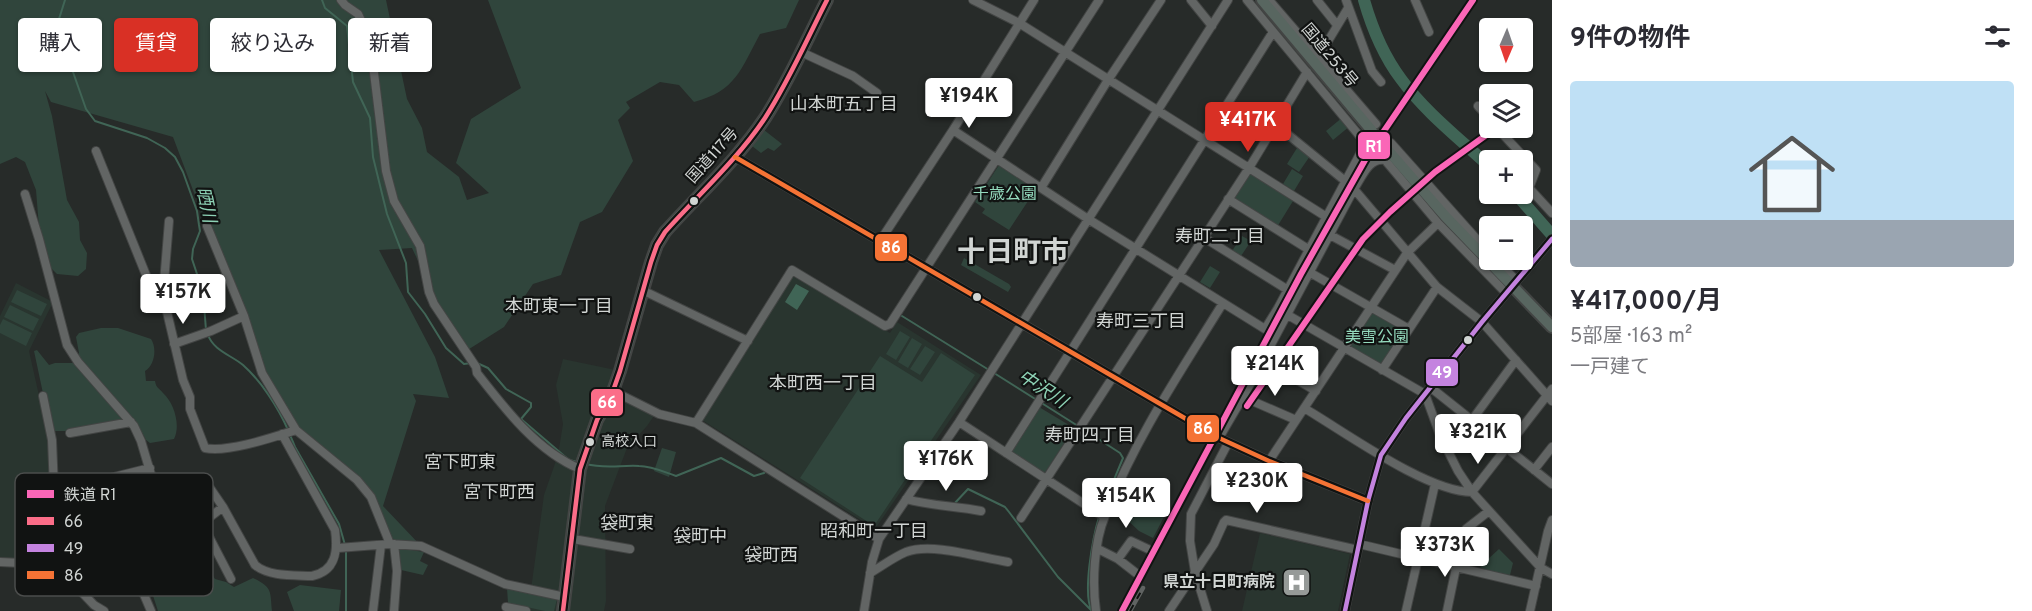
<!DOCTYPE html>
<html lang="ja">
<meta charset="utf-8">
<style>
body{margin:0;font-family:Overpass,"Noto Sans JP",sans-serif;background:#f2f2f3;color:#2b2b33;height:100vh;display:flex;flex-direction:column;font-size:22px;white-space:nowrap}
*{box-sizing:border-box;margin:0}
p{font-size:20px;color:#7c7c81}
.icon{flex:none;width:33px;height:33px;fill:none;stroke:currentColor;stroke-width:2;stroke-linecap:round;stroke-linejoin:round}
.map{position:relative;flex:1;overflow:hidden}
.drawer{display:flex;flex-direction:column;background:#fff;width:480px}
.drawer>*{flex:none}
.top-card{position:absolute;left:18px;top:18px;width:570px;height:54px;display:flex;gap:12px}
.needle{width:39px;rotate:182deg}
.fabs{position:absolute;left:1479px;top:18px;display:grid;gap:12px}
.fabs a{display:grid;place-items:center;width:54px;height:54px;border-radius:6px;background:#fff;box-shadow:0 2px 4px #0004;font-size:30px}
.price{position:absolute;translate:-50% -51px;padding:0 14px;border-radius:6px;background:#fff;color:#222;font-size:20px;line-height:39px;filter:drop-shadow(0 2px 3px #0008)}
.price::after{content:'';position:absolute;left:50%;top:36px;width:18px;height:14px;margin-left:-9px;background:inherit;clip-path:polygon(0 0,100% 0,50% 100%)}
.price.active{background:#d93025;color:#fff}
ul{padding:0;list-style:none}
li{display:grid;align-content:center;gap:12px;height:318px;padding:0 18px}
li span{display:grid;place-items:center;height:186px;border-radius:6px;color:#555}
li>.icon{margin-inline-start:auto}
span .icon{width:108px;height:108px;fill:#fffc;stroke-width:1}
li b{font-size:26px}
h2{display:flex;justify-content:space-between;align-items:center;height:72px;padding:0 18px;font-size:26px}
.chip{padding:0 21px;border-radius:6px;background:#fff;box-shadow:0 2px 4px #0004;font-size:21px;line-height:54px}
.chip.active{background:#d93025;color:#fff}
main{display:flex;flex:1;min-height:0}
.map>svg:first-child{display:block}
.built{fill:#29352f}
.green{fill:#30453c}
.water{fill:#406556}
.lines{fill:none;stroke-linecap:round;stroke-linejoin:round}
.stream{stroke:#406556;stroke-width:2}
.river{stroke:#406556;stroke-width:12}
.highway-tunnel{stroke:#404442;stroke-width:10;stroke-dasharray:10 5;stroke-linecap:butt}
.minor-casing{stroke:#434544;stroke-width:10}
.highway-casing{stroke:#434544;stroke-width:14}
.minor{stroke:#626564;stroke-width:8}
.highway{stroke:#586660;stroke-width:10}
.rail-casing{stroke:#606362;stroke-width:4.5}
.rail{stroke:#111312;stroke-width:2;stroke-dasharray:7;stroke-linecap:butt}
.bus-1-casing{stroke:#111312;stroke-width:9}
.bus-2-casing{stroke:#111312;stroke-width:9}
.bus-3-casing{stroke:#111312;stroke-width:9}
.bus-1{stroke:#fb6d88;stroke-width:4.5}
.bus-2{stroke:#c483df;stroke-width:4.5}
.bus-3{stroke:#f57335;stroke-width:4.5}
.rail-1-casing{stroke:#111312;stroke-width:10}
.rail-1{stroke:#fa66b7;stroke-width:6}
.bus-dot{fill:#d1d5d3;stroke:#111312;stroke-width:2}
.labels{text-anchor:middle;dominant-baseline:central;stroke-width:4.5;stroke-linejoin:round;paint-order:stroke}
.bus-label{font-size:14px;fill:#d1d5d3;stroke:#111312;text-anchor:start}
.street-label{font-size:16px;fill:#d1d5d3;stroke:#111312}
.park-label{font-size:16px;fill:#94dabd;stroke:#111312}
.poi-label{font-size:16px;font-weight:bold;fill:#d1d5d3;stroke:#111312;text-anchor:end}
.neighbourhood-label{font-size:18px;fill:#d1d5d3;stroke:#111312}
.water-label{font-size:18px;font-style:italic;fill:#8dd2b5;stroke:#111312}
.town-label{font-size:28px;font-weight:bold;fill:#d1d5d3;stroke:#111312}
.key{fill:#111312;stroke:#4b4d4c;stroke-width:1.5}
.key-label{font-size:16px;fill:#d1d5d3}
.line-badge{stroke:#111312;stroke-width:2}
.badge-label{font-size:16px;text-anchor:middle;font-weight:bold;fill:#fff}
</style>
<main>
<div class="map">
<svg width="1552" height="611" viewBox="0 0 1552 611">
<rect width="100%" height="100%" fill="#272b29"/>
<path class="built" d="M 793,276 L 890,333 L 897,322 L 981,375 L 875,529 L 702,420 Z
M 16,283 L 53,302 L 29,351 L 49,440 L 52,484 L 64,500 L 69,525 L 68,566 L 65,569 L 0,561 L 0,316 Z
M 563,359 L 625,372 L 619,389 L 642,403 L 658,410 L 647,426 L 627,448 L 605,506 L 606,601 L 604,611 L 528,611 L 544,495 L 558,455 L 563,424 L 556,385 Z
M 1260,533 L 1350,554 L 1338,611 L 1242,611 Z"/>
<path class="green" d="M 0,0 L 386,0 L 407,99 L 422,128 L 427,152 L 459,177 L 467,200 L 489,193 L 456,163 L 471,119 L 521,88 L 488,0 L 799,0 L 786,28 L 760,34 C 741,69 736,91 694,102 L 679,85 L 660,82 L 626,102 L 630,108 L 618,120 L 633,161 L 602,212 L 580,222 L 561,275 L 533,284 L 504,327 L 466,351 L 441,310 L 412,248 L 379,250 L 435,357 L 449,398 L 413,394 L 416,401 L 383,506 L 421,546 L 394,544 L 371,497 L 296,430 L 257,360 L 173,137 L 51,102 L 45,91 L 52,116 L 67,200 L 79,222 L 80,240 L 87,253 L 86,269 L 78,276 L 57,274 L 50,267 L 39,227 L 36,190 L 25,162 L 16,157 L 0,164 Z
M 1233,104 L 1250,115 L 1246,121 L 1228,110 Z
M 1343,117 L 1350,126 L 1333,140 L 1326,131 Z
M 764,130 L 782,144 L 774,151 L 768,148 L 761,153 L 752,146 Z
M 1297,148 L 1310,156 L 1299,172 L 1287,164 Z
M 999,165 L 1036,189 L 1009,230 L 982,213 L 985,209 L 975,202 Z
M 1292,169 L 1303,176 L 1294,191 L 1283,184 Z
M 1249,173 L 1293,201 L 1277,227 L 1233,198 Z
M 1242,236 L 1251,241 L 1241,256 L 1232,251 Z
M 964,258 L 1009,284 L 1011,287 L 1008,292 L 961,265 Z
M 1210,266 L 1220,272 L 1210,288 L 1200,282 Z
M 17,290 L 47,304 L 41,316 L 11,302 Z
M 10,305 L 39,319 L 33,331 L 4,317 Z
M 1372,311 L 1405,330 L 1384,362 L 1380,364 L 1350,347 L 1350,343 Z
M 3,319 L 32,333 L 26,346 L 0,333 L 0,325 Z
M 101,328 L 118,328 L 151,339 C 157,348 155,365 145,371 L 146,381 L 155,381 C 156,388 159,388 163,393 C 174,403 181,425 174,439 L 150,443 L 146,440 L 135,420 L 131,418 L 66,431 L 51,431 L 34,351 L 37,350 L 49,365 L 55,363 L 74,363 L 79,353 L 76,337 L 79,333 Z
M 900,331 L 910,337 L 896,360 L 886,354 Z
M 912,338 L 922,344 L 908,368 L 898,362 Z
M 925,346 L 935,352 L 920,375 L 910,369 Z
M 941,353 L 975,375 L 876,523 L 868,522 L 800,478 L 880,356 L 922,382 Z
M 1039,407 L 1074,428 L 1044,474 L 1009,452 Z
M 662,448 L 676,452 L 669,477 L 654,471 Z
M 126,478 L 128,493 L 120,498 L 119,509 L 124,513 L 133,535 L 162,569 L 169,572 L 180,570 C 181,559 183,554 194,550 L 199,554 L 215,579 L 226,582 L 234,587 L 253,578 C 273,587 270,592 272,611 L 158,611 L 146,574 L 140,567 L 115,576 L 103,572 L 80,531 L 81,523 L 98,511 L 94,491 L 100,484 Z
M 1133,497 L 1166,513 L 1153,538 L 1139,531 L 1123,516 Z
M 398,548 L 424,552 L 420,561 L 428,565 L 423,575 L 401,570 Z
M 1499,549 L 1513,563 L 1510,575 L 1480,569 L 1483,555 L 1487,560 Z
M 300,585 L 341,590 L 339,611 L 294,611 L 287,592 Z
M 507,588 L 557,599 L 554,611 L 545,611 L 508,603 Z"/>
<path class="water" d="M 796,284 L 809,291 L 797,310 L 785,302 Z"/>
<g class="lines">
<path class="stream" d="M 65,0 L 59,19 L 60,35 L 86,109 L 95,121 L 147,138 L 165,148 L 175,157 L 183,172 L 197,211 L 199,225 L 200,231 L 193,249 L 192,259 L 203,292 L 206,330
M 322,0 L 325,8 L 347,26 L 353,82 L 370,118 L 373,157 L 387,214 L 406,263 L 408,292 L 425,314 L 446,348 L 464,364 L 471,363
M 902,316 L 989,370
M 208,335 C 214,351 231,355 243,365 C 261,381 278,407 288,430
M 477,363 L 488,368 L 506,389 L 531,403 L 531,407 L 521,419 L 569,460 L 578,462
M 994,373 L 1078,426
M 1083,429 L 1120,453 L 1123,458 L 1101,511
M 290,435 L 295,447 L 339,524 L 345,545
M 586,464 C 604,469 621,465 639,466 C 652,466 664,472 676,476 L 721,458 L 754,476 L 764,473 L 767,470
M 954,504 L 968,489 L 1005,507 L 1009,512 L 1058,577 L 1091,610
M 845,513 L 867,527
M 346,551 L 346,611
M 1092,611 C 1082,594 1093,537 1099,517"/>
<path class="river" d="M 1364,0 C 1372,28 1383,55 1401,79 C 1425,112 1460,139 1490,167
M 1516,194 L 1552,235"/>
<path class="highway-tunnel" d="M 1372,131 L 1386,148"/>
<defs>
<path id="minor" d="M 341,0 L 345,5 L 358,14 L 370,40 L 386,171 L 394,201 L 420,246 L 429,292 L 434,304 L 476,367 L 477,373 C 505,409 537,451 580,469
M 973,0 L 1019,23 L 1325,216
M 1191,0 L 1212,26
M 1269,0 L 1376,124
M 1317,0 L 1337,25
M 1346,0 L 1372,71 L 1381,82
M 1415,0 L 1429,32
M 801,52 L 853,76 L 877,93
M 1316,61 L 1348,8
M 1478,106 L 1490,119
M 1275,124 L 1344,180
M 1497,128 L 1536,170 L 1529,188 L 1552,213
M 953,130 L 1088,219 L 1265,329 L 1278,308 L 1361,152 L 1363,140 L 1247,0
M 1391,143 L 1490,254
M 96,151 L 144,270 L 148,280 L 163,295 L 183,380 L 190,397 L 190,409 L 205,448 C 227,453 274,437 296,430
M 735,157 L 1219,438 L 1269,461 L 1368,501
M 1041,188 L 1108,80 L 1161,0
M 1354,189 L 1437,287 L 1482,322 L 1552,401
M 25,194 L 39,239 L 67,345 L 78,362 L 134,426 L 141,441 L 152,478 L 176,515 L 186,520 L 194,516 L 197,493 L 203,487 L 210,488 L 223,507 L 255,565 C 269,577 295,575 312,576 C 336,571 338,551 335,530 L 282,434
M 1228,199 L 1308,249
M 207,226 L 244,316 L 262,373 L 296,430 L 357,480 L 371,497 L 390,544
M 1330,235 L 1395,270
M 1203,237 L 1288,290
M 880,241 L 953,130 L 1034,0
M 1496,260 L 1516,280
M 1309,272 L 1409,329
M 642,290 L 748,341
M 163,295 L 169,221
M 1286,314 L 1425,394 L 1440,435 L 1458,471 L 1472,492 L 1541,568 L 1552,574
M 174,344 L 211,331 L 244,316
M 1263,360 L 1316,391
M 1382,370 L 1437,287
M 1430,387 L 1552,484
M 613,391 L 659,414 L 696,423 L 879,539
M 43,396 L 52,440 L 54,489 L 58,491 L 66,489
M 1243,397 L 1296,420
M 1304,408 C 1345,432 1427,492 1472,492 L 1552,389
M 1472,420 L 1516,360
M 959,422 L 1104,517
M 696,423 L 792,270 L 885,326 L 890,324 L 1099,0
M 70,433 L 131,422
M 1219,438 L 1243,397 L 1354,189 C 1362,177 1369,157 1385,160 L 1438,223 L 1505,292
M 1006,453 L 1273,32
M 1269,461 L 1407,253 L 1438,223
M 1534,470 L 1552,447
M 906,499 C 931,506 956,506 981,511
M 223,507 L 206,520 L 204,527 L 231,579
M 1021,518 L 1249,168 L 1307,72
M 573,539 L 630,549
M 1359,544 L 1536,586
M 338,548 L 390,544 L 421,546 L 505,584 L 565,597
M 1098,549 L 1118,559 L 1131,541 L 1148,549
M 1118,559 L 1136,573
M 0,562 L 21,563 L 49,571 L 72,571 L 78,569 L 85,570 L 103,583 L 110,585 L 124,582 L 136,584 L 142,590 L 151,611
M 50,571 L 74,584 L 94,605 L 104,611
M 72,571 L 74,526 L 66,489 L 150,468
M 870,573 C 882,566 894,557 906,552 C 932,542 981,558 1008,562
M 506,607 L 526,611
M 373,611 L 381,545
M 394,611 L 397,571 L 394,544
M 864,611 L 872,562 L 879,539 L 959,422 L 1228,0
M 1096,611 C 1092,583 1094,542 1105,516 C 1134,440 1181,371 1223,303
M 1169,611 L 1214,544 L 1224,522 L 1226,520 L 1358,550
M 1207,611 L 1195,572 L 1190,541 L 1191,514 L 1228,443
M 1345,611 L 1368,501 L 1381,455 L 1406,418 L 1482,322 L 1552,239
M 1406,611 L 1435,484
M 1447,611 L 1463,534 L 1466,529 L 1489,511
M 1530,611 L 1548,531 L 1552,520"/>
<path id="highway" d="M 1262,0 L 1372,131
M 1386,148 L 1445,216 L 1552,327
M 563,611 L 580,469 L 597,420 L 613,391 L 620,371 L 651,262 L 657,245 L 665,232 C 699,194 737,160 765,118 C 789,81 807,39 827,0"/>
</defs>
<use href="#minor" class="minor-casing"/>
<use href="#highway" class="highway-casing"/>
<use href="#minor" class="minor"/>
<use href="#highway" class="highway"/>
<defs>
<path id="rail" d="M 1130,611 L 1143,588"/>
</defs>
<use href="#rail" class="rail-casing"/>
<use href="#rail" class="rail"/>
<defs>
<path id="bus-1" d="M 563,611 L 580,469 L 597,420 L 613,391 L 620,371 L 651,262 L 657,245 L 665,232 C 699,194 737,160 765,118 C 789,81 807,39 827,0"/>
<path id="bus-2" d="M 1345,611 L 1368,501 L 1381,455 L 1406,418 L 1482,322 L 1552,239"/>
<path id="bus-3" d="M 735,157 L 1219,438 L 1269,461 L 1368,501"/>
</defs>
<use href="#bus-1" class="bus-1-casing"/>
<use href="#bus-2" class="bus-2-casing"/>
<use href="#bus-3" class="bus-3-casing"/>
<use href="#bus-1" class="bus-1"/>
<use href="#bus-2" class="bus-2"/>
<use href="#bus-3" class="bus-3"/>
<defs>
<path id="rail-1" d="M 1247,406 L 1363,239 L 1390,212 L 1435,172 L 1496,128
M 1122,611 L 1301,274 L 1369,153 L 1473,0"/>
</defs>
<use href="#rail-1" class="rail-1-casing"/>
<use href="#rail-1" class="rail-1"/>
</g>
<defs>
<symbol id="hospital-square" viewBox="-11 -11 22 22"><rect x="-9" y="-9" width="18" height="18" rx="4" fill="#969a98" stroke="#111312"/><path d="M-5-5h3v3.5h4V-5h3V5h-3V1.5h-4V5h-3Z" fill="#fff"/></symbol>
</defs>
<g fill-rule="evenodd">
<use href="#hospital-square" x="1280" y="566" width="33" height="33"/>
</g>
<g class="bus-dot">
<circle cx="694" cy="201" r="5"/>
<circle cx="977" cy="297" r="5"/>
<circle cx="1468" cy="340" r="5"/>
<circle cx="590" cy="442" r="5"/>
</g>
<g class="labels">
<g class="bus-label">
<text x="601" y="442">高校入口</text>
</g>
<g class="street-label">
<text transform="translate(1329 56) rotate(50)">国道253号</text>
<text transform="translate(713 156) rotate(-48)">国道117号</text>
</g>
<g class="park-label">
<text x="1005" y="195">千歳公園</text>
<text x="1377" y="338">美雪公園</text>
</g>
<g class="poi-label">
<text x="1275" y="583">県立十日町病院</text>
</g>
<g class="neighbourhood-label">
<text x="844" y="105">山本町五丁目</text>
<text x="1220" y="237">寿町二丁目</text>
<text x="559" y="307">本町東一丁目</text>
<text x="1141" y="322">寿町三丁目</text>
<text x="823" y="384">本町西一丁目</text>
<text x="1090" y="436">寿町四丁目</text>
<text x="460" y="463">宮下町東</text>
<text x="499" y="493">宮下町西</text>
<text x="627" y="524">袋町東</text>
<text x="874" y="532">昭和町一丁目</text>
<text x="700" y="537">袋町中</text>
<text x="771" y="556">袋町西</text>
</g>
<g class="water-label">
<text transform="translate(205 205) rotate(78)">晒川</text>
<text transform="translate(1042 390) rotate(33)">中沢川</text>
</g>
<g class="town-label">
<text x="1013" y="254">十日町市</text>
</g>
</g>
<rect x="15" y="473" width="198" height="123" rx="9" class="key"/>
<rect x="27" y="490" width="27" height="8" fill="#fa66b7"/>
<rect x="27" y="517" width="27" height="8" fill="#fb6d88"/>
<rect x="27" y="544" width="27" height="8" fill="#c483df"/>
<rect x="27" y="571" width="27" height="8" fill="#f57335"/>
<g class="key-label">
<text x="64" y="500">鉄道 R1</text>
<text x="64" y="527">66</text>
<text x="64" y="554">49</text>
<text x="64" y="581">86</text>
</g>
<g class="line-badge">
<rect x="1357" y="131" width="34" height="29" rx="6" fill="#fa66b7"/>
<rect x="874" y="233" width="34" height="29" rx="6" fill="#f57335"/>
<rect x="1425" y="358" width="34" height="29" rx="6" fill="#c483df"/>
<rect x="590" y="388" width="34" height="29" rx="6" fill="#fb6d88"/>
<rect x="1186" y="414" width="34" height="29" rx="6" fill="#f57335"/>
</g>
<g class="badge-label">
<text x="1374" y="152">R1</text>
<text x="891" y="253">86</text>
<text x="1442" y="378">49</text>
<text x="607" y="408">66</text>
<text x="1203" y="434">86</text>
</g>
</svg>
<div class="fabs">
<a><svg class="needle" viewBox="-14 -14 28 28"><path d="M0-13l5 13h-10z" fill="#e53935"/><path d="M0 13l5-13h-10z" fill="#7c7c81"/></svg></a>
<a><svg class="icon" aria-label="layers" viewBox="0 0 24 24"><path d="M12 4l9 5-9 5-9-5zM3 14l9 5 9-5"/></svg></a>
<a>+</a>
<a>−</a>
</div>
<b class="price" style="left:969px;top:129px">¥194K</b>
<b class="price active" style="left:1248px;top:153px">¥417K</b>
<b class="price" style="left:183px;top:325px">¥157K</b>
<b class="price" style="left:1275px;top:397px">¥214K</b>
<b class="price" style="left:1478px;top:465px">¥321K</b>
<b class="price" style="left:946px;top:492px">¥176K</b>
<b class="price" style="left:1257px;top:514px">¥230K</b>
<b class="price" style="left:1126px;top:529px">¥154K</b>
<b class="price" style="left:1445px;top:578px">¥373K</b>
<div class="top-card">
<a class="chip">購入</a>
<a class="chip active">賃貸</a>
<a class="chip">絞り込み</a>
<a class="chip">新着</a>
</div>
</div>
<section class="drawer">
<h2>9件の物件<svg class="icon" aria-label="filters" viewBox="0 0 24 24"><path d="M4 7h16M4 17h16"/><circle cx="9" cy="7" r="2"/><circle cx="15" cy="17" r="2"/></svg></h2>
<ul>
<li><span style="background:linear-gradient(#bfe0f5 75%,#9aa5b1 0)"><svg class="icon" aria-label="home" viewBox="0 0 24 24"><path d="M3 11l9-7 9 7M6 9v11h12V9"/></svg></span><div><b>¥417,000/月</b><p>5部屋 · 163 m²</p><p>一戸建て</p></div></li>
</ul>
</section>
</main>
